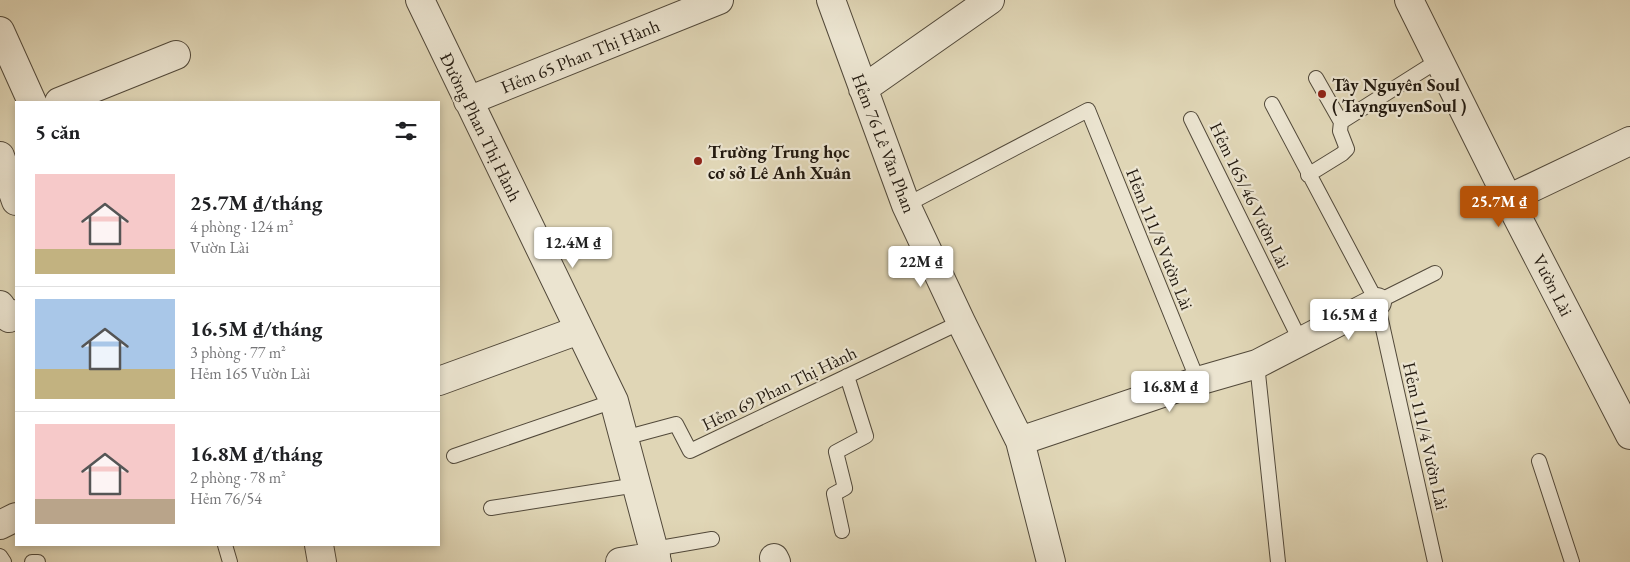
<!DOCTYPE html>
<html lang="vi">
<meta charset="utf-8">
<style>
body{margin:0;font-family:"EB Garamond",serif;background:#f6f6f6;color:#202124;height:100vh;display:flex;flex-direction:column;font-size:19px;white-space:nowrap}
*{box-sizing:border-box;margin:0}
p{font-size:16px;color:#757577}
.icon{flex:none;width:28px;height:28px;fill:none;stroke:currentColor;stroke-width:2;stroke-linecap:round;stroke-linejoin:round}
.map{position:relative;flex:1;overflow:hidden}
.drawer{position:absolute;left:15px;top:101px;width:425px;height:445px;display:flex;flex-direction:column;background:#fff;border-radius:0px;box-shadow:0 2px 8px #0003}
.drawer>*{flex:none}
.price{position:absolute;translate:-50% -42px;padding:0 11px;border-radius:5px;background:#fff;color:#222;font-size:16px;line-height:32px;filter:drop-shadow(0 1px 2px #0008)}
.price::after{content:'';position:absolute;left:50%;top:30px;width:15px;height:11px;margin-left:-8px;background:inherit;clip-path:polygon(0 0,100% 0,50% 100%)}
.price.on{background:#b45309;color:#fff}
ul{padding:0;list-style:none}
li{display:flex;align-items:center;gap:15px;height:125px;padding:0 20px}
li+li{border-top:1px solid #e0e0e0}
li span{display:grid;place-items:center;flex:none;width:140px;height:100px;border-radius:0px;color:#555}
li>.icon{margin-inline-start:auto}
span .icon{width:60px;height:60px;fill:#fffc;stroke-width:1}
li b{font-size:21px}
h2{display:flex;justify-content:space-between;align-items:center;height:60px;padding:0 20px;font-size:21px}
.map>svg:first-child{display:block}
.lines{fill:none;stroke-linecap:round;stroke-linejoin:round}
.service-casing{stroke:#52493a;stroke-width:16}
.minor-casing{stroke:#52493a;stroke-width:30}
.tertiary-casing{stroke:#52493a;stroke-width:30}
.service{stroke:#ebe4d0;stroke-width:14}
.minor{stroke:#ebe4d0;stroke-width:28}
.tertiary{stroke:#ebe4d0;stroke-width:28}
.poi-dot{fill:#8f2418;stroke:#ebe4d0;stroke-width:2}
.labels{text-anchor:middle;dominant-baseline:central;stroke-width:4.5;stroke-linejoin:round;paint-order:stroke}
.street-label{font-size:18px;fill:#231a10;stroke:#ebe4d0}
.poi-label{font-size:18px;font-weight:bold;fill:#231a10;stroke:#ebe4d0;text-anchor:start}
</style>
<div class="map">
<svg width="1630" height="562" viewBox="0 0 1630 562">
<rect width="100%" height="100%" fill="#e0d6b6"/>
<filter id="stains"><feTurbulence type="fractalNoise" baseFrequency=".004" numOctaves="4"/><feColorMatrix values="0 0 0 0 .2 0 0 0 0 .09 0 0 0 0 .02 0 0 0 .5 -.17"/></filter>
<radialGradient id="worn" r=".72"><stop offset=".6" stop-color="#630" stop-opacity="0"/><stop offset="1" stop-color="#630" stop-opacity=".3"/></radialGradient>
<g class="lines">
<defs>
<path id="service" d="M 1316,78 L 1341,122
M 1272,104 L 1377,302 L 1435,562
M 1191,119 L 1301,342
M 1308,175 L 1342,154 L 1347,149 L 1340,131 L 1341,122 L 1439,60
M 906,205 L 1088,110 L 1198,381
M 1377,302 L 1435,273
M 1257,364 L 1278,562
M 624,438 L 676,424 L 690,451 L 961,322
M 454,456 L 614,401
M 1539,461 L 1572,562
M 491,508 L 637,485
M 842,531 L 834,494 L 845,488 L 836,452 L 866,436 L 847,376
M 225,545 L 230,562
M 654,549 L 712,539
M 0,556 L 4,562
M 32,562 L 38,562"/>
<path id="minor" d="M 420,0 L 614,401 L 657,562
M 831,0 L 906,205 L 961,322 L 1020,441 L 1051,562
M 0,31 L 32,102
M 863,89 L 990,0
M 468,101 L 719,0
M 59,102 L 176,55
M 0,156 L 16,201
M 1508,199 L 1630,141
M 0,305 L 9,318 L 16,314
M 439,381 L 579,330
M 1020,441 L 1198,381 L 1257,364 L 1377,302
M 0,525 L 16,517
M 319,545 L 322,562
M 774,558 L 776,562
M 620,562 L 656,556"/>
<path id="tertiary" d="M 1409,0 L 1508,199 L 1630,435"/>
</defs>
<use href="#service" class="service-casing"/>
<use href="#minor" class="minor-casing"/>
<use href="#tertiary" class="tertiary-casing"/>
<use href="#service" class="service"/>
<use href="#minor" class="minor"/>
<use href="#tertiary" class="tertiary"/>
</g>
<g class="poi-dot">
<circle cx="1322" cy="94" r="5"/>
<circle cx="698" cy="161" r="5"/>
</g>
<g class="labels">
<g class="street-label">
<text transform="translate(580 56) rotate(-22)">Hẻm 65 Phan Thị Hành</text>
<text transform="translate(481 127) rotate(64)">Đường Phan Thị Hành</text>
<text transform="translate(884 143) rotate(69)">Hẻm 76 Lê Văn Phan</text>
<text transform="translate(1250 195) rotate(64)">Hẻm 165/46 Vườn Lài</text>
<text transform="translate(1160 239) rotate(68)">Hẻm 111/8 Vườn Lài</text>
<text transform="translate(1553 285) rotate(63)">Vườn Lài</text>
<text transform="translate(779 388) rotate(-26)">Hẻm 69 Phan Thị Hành</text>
<text transform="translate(1426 436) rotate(77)">Hẻm 111/4 Vườn Lài</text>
</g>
<g class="poi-label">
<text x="1332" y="84">Tây Nguyên Soul<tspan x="1332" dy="21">( TaynguyenSoul )</tspan></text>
<text x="708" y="151">Trường Trung học<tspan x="708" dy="21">cơ sở Lê Anh Xuân</tspan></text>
</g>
</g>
<rect width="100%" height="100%" filter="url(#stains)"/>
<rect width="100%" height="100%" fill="url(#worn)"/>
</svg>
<b class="price on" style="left:1499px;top:228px">25.7M ₫</b>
<b class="price" style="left:573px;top:269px">12.4M ₫</b>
<b class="price" style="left:921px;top:288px">22M ₫</b>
<b class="price" style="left:1349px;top:341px">16.5M ₫</b>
<b class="price" style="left:1170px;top:413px">16.8M ₫</b>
<section class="drawer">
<h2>5 căn<svg class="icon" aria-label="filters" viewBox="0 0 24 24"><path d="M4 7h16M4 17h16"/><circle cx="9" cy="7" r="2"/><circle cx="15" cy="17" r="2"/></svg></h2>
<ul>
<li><span style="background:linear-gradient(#f6c9c9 75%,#c2b280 0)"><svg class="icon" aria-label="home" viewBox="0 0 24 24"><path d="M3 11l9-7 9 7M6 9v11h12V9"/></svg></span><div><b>25.7M ₫/tháng</b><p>4 phòng · 124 m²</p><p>Vườn Lài</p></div></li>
<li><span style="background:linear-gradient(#a9c7e8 70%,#c2b280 0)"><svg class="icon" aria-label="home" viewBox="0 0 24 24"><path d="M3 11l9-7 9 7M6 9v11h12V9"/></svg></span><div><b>16.5M ₫/tháng</b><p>3 phòng · 77 m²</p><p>Hẻm 165 Vườn Lài</p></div></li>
<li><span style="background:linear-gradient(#f6c9c9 75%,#b9a48a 0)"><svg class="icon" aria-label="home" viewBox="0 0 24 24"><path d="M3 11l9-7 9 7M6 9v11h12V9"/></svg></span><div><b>16.8M ₫/tháng</b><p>2 phòng · 78 m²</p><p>Hẻm 76/54</p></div></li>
</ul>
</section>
</div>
